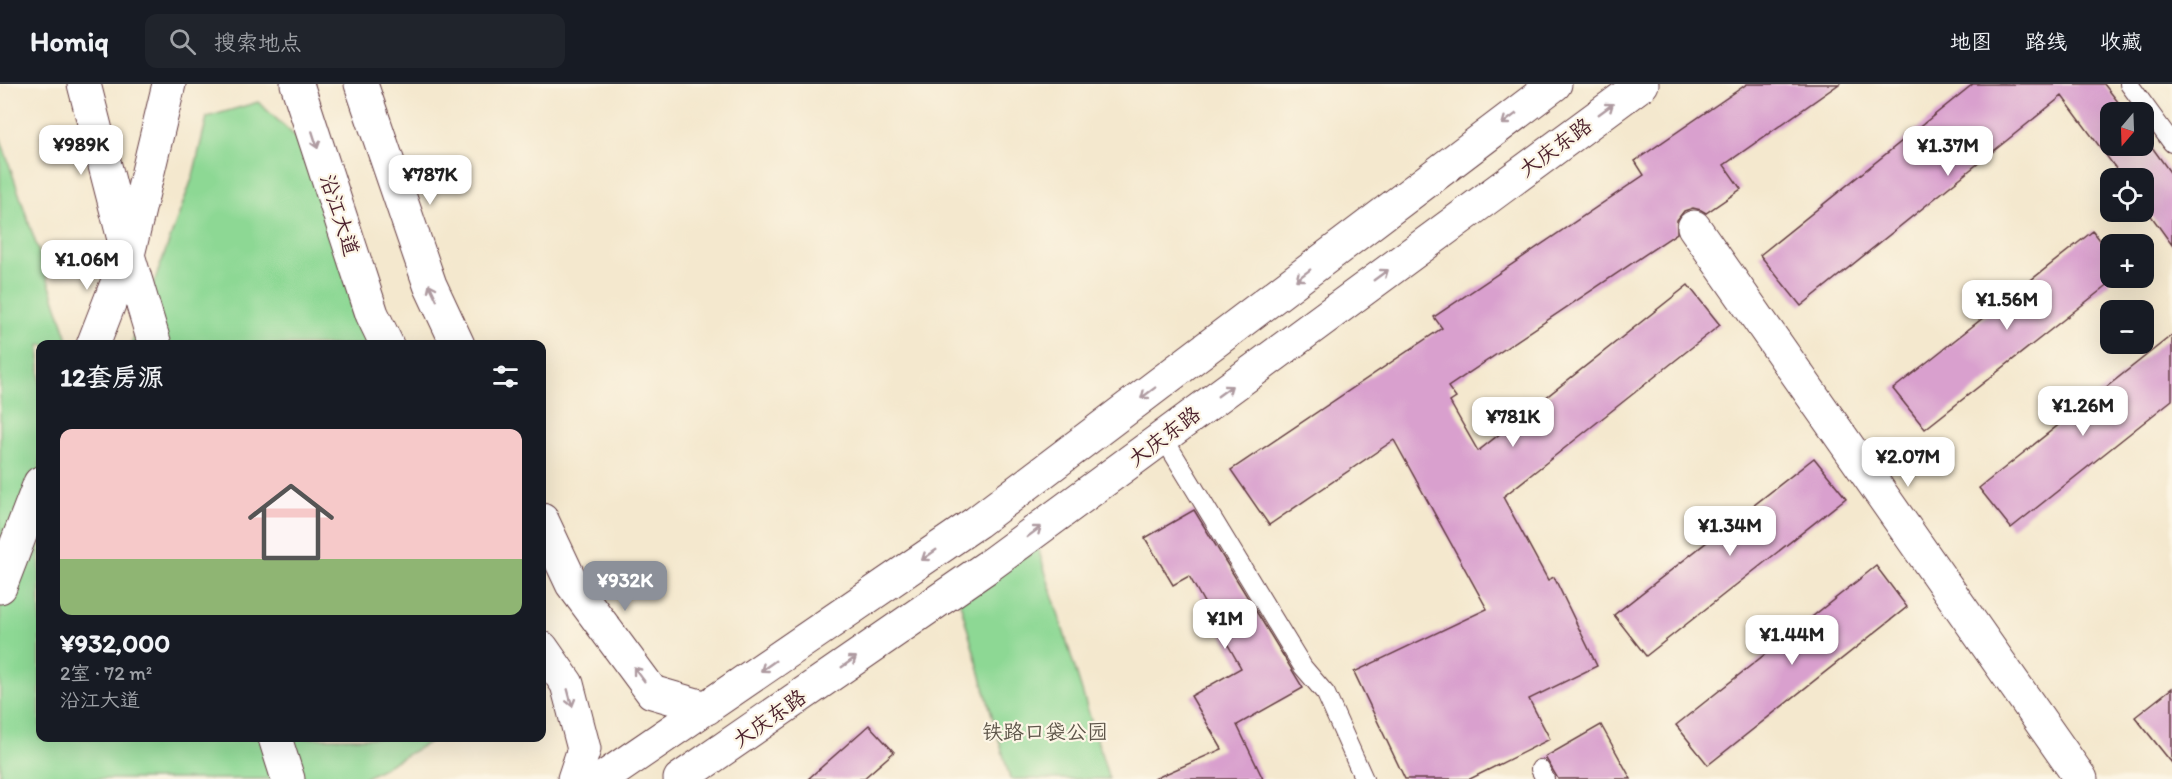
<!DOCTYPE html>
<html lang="zh">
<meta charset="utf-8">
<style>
body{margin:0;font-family:Itim,"LXGW WenKai TC",sans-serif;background:#20242c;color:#f1f3f6;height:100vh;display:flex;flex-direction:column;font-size:22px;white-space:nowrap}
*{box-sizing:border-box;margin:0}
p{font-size:20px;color:#9ea1a6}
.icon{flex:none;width:33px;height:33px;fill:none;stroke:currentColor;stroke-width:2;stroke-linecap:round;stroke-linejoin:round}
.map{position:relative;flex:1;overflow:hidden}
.details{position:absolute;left:36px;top:256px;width:510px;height:402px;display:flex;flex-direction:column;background:#171b24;border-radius:12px;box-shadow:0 6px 24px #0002}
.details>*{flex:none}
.needle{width:39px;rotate:199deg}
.tools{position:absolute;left:2100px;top:18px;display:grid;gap:12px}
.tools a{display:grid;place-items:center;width:54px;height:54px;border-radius:12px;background:#171b24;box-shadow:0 6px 24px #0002;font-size:30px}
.price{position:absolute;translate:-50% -51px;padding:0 14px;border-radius:12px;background:#fff;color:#222;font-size:20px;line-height:39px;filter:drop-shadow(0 2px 3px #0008)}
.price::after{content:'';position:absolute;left:50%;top:36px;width:18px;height:14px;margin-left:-9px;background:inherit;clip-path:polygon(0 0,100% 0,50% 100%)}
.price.current{background:#8c9099;color:#fff}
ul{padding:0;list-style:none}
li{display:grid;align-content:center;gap:12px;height:318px;padding:0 24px}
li+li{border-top:2px solid #363941}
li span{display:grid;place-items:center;height:186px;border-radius:12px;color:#555}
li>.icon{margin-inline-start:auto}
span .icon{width:108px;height:108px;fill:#fffc;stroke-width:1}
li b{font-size:26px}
h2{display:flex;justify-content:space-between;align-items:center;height:72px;padding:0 24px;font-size:26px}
header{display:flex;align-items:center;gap:36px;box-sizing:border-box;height:84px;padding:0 30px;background:#171b24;border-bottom:2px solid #363941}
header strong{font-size:28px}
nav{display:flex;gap:33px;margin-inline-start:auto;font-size:21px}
.search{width:420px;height:54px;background:#20242c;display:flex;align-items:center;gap:15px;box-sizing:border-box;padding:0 21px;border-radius:12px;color:#9ea1a6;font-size:22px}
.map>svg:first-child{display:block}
.green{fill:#8dd894;stroke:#6c7c60;stroke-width:1.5}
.building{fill:#d9a0ce}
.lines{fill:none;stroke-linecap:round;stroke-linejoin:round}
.service-casing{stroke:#643d43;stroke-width:20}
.minor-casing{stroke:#643d43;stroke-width:35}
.tertiary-casing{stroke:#643d43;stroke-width:35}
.secondary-casing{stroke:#643d43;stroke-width:35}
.primary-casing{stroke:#643d43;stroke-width:35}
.service{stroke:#fff;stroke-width:18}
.minor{stroke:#fff;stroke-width:33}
.tertiary{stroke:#fff;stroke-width:33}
.secondary{stroke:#fff;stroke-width:33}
.primary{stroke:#fff;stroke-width:33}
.oneway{stroke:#ae9aa0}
.labels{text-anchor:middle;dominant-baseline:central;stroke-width:4.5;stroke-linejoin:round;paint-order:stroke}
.street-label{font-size:21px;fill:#4a1f2b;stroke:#fcf5e5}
.park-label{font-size:21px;fill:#5e564a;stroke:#fcf5e5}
</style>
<header>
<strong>Homiq</strong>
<div class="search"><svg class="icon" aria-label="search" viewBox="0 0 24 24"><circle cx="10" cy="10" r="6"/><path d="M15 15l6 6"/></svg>搜索地点</div>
<nav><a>地图</a><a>路线</a><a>收藏</a></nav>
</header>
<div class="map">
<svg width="2172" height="695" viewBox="0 0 2172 695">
<rect width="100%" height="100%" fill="#fcf5e5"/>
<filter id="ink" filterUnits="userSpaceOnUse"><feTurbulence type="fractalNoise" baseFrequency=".0167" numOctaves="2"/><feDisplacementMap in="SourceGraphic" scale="12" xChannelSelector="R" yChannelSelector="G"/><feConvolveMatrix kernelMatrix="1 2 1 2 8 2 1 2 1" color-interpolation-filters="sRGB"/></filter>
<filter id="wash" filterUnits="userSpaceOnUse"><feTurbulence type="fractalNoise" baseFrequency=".008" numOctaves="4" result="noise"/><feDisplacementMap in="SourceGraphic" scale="24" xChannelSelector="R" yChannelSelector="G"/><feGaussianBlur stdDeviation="1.35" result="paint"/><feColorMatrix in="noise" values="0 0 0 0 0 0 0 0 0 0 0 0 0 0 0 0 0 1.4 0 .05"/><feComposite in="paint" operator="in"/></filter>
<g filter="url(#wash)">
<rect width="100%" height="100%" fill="#f4e8ce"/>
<path class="green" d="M 258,18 L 307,63 L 393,261 L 131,261 L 193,92 L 207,33 Z
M 0,53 L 70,261 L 40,261 L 40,654 L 437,654 L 363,695 L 0,695 Z
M 1037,461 L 1109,695 L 1010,695 L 959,515 Z"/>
<g id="blocks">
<path class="building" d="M 1747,0 L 1839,0 L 1724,81 L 1741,105 L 1706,129 L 1701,126 L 1693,124 L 1684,127 L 1677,136 L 1677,149 L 1448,303 L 1456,314 L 1450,318 L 1478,367 L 1688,201 L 1720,241 L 1503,413 L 1548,496 L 1554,493 L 1597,582 L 1529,615 L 1550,655 L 1470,695 L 1405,695 L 1354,588 L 1487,525 L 1394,356 L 1269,441 L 1231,386 L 1442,244 L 1434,233 L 1644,91 L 1635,77 Z
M 1973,0 L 2104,0 L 2126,28 L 2110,28 L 2110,62 L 2144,62 L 2144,52 L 2172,91 L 2172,161 L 2144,122 L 2144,94 L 2123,94 L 2062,12 L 1801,222 L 1760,171 Z
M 2093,147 L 2110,169 L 2110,199 L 1925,345 L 1893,305 Z
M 2172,251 L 2172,316 L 2011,444 L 1979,404 Z
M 1814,374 L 1846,414 L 1646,572 L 1614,531 Z
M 1194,426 L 1303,604 L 1237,641 L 1263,695 L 1154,695 L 1222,665 L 1191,612 L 1241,584 L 1189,492 L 1173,501 L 1145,454 Z
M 1876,482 L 1907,523 L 1708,681 L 1676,641 Z
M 2172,604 L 2172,679 L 2135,633 Z
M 869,641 L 894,668 L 863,695 L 808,695 Z
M 1601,641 L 1631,695 L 1558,695 L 1545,673 Z"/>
</g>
</g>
<g filter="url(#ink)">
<use href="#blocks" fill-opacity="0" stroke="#643d43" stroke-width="1.5"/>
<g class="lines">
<defs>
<path id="service" d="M 2129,0 L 2172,59
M 1163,353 L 1303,583 L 1326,610 L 1364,695
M 1540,685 L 1545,695"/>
<path id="minor" d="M 84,0 L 128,171 L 155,261
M 1694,143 L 2081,695
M 275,654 L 288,695"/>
<path id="tertiary" d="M 93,261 L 128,171 L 169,0
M 0,503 L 40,399"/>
<path id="secondary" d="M 297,0 L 372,230 L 387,261
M 361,0 L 430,201 L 458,261
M 542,436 L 572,500 L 652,608 L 707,624
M 542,564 L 567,600 L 584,665 L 574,695"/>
<path id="primary" d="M 602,695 L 977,438 L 1555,0
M 680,695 L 987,483 L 1642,0"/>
</defs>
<use href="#service" class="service-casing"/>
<use href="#minor" class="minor-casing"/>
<use href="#tertiary" class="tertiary-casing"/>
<use href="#secondary" class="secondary-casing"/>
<use href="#primary" class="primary-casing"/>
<use href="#service" class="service"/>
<use href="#minor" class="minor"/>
<use href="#tertiary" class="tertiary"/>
<use href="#secondary" class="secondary"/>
<use href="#primary" class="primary"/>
</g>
<defs><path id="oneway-shaft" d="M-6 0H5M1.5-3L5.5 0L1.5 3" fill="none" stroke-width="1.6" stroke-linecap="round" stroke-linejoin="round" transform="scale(1.5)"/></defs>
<g class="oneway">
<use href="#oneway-shaft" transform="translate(1606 25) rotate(-36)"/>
<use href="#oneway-shaft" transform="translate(1509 35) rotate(143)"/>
<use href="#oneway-shaft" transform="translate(315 56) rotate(72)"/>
<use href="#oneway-shaft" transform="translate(1303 191) rotate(143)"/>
<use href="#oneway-shaft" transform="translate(1381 191) rotate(-36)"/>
<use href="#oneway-shaft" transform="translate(433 208) rotate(-115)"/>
<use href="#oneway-shaft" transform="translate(1225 307) rotate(-36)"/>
<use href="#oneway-shaft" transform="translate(1148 309) rotate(143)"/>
<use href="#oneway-shaft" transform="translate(1034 448) rotate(-37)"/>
<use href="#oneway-shaft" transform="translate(929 471) rotate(145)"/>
<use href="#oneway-shaft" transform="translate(849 578) rotate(-35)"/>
<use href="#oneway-shaft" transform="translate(768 582) rotate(145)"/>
<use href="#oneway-shaft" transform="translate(639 590) rotate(-127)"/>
<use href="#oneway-shaft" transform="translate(570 614) rotate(75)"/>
</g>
</g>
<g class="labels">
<g class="street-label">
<text transform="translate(1555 63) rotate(-36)">大庆东路</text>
<text transform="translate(340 131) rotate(72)">沿江大道</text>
<text transform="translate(1164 352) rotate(-37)">大庆东路</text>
<text transform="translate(769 634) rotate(-35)">大庆东路</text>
</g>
<g class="park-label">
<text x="1045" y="647">铁路口袋公园</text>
</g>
</g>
</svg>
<div class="tools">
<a><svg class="needle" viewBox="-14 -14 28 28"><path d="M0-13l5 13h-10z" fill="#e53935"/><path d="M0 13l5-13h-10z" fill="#9ea1a6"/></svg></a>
<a><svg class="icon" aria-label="locate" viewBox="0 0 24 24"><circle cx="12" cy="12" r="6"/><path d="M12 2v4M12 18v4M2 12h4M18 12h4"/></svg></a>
<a>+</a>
<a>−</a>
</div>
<b class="price" style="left:81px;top:92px">¥989K</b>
<b class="price" style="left:1948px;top:93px">¥1.37M</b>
<b class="price" style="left:430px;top:122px">¥787K</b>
<b class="price" style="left:87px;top:207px">¥1.06M</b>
<b class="price" style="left:2007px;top:247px">¥1.56M</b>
<b class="price" style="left:2083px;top:353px">¥1.26M</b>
<b class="price" style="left:1513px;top:364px">¥781K</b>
<b class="price" style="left:1908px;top:404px">¥2.07M</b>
<b class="price" style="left:1730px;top:473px">¥1.34M</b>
<b class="price current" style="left:625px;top:528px">¥932K</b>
<b class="price" style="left:1225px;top:566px">¥1M</b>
<b class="price" style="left:1792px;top:582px">¥1.44M</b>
<section class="details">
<h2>12套房源<svg class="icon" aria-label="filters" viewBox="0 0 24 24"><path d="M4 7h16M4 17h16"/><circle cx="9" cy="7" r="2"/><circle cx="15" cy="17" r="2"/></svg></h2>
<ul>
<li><span style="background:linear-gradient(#f6c9c9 70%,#8fb573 0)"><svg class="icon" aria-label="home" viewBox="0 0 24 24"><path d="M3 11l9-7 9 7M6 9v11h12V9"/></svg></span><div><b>¥932,000</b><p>2室 · 72 m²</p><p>沿江大道</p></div></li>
</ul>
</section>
</div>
